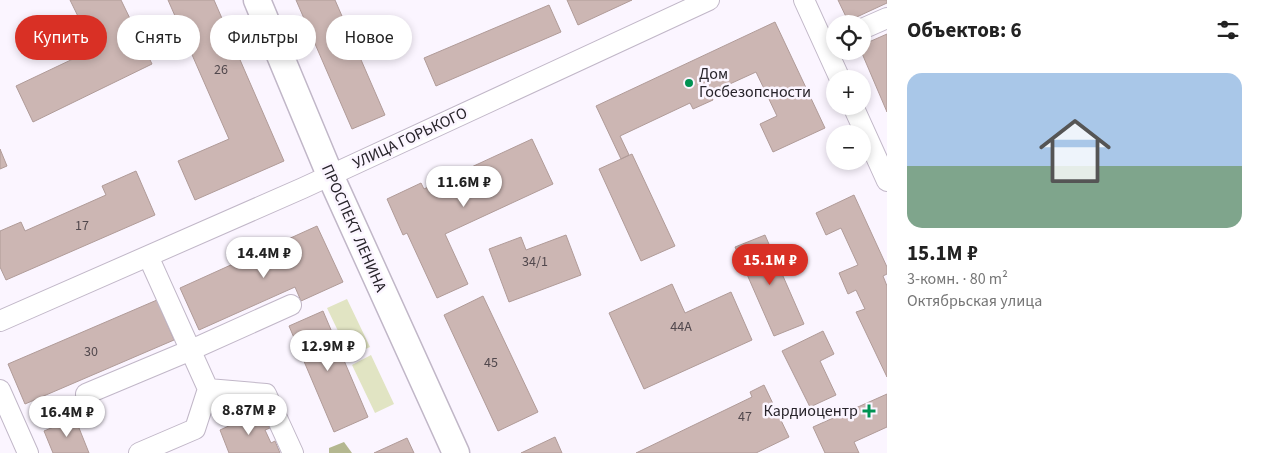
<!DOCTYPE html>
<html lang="ru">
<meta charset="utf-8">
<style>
body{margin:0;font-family:"Source Sans 3",sans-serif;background:#f2f2f2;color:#222;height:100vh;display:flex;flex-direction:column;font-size:19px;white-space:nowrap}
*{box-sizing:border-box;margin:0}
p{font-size:16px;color:#767676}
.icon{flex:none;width:28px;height:28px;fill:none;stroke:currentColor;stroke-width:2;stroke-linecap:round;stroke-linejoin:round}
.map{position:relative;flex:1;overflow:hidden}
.drawer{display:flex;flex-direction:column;background:#fff;width:375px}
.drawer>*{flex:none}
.guide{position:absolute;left:15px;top:15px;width:475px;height:45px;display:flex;gap:10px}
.buttons{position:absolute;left:826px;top:15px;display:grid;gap:10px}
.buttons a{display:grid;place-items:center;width:45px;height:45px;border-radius:50%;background:#fff;box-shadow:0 2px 8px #0003;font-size:25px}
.price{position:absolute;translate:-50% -42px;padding:0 11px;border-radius:18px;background:#fff;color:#222;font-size:16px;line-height:32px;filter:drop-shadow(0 1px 2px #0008)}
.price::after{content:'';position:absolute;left:50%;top:30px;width:15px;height:11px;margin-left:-8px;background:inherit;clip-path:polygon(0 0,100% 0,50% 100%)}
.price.selected{background:#d93025;color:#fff}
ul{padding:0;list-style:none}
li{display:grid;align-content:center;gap:10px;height:265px;padding:0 20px}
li+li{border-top:1px solid #e0e0e0}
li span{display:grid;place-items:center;height:155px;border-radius:15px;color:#555}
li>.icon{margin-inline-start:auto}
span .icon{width:90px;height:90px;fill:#fffc;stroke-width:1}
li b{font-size:21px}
h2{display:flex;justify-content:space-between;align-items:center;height:60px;padding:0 20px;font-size:21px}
.tag{padding:0 18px;border-radius:22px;background:#fff;box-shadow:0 2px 8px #0003;font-size:18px;line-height:45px}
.tag.selected{background:#d93025;color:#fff}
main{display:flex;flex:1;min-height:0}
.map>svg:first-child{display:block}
.green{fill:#e1e4c3}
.forest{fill:#b4b790}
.building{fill:#ccb6b3;stroke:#b09b98}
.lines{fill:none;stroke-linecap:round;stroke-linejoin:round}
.minor-casing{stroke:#c1b7c8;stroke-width:22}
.major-casing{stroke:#c1b7c8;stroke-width:29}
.minor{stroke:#fff;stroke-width:20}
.major{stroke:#fff;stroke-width:26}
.poi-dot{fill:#009252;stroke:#fbf5ff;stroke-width:2}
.labels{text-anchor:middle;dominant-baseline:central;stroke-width:5;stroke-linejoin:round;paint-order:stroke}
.number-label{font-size:14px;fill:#51484d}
.poi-label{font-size:16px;fill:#28242b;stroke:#fbf5ff;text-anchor:start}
.street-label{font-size:16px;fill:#28242b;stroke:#fbf5ff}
</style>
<main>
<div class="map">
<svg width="887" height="453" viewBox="0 0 887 453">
<rect width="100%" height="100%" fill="#fbf5ff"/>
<path class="green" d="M 347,299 L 370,347 L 350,356 L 327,308 Z
M 371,355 L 394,404 L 375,413 L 352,365 Z"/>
<path class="forest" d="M 344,442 L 352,453 L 329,453 L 329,448 Z"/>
<path class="building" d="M 70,0 L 121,0 L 152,64 L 33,122 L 16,86 L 94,49 Z
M 168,0 L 214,0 L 284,161 L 195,200 L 178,161 L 229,139 Z
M 296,0 L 335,0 L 385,115 L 352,129 Z
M 567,0 L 632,0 L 578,25 Z
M 838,0 L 887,0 L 887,3 L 848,21 Z
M 549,5 L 561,32 L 436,86 L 424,58 Z
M 775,22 L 825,128 L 773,152 L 760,124 L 777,116 L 756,72 L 710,93 L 713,100 L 693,109 L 690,103 L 620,136 L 629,155 L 621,159 L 596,106 Z
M 887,34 L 887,112 L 861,51 L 862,51 L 862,45 Z
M 532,139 L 553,184 L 445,234 L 468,284 L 437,298 L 407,233 L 403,235 L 387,199 L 421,183 L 424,189 Z
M 0,149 L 7,166 L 0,169 Z
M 632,154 L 675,246 L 641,261 L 599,169 Z
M 136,171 L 155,215 L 6,280 L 0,267 L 0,231 L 21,222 L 25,231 L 106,195 L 102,186 Z
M 854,195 L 887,267 L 887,274 L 883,276 L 887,286 L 887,377 L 856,312 L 865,309 L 856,290 L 848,294 L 839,273 L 858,265 L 841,228 L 826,235 L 816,213 Z
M 317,226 L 343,282 L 301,301 L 295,287 L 199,330 L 180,288 Z
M 566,235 L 581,275 L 509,302 L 489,249 L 521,237 L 526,250 Z
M 765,235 L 804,324 L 774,336 L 735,247 Z
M 672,284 L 685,313 L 731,292 L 752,340 L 644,389 L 609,313 Z
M 483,296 L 538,412 L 498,431 L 444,315 Z
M 157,300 L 174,340 L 25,404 L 8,364 Z
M 323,311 L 368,417 L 334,432 L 289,326 Z
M 823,331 L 834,354 L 820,361 L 836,395 L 810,407 L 782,351 Z
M 764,385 L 789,437 L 756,453 L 636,453 L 752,397 L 750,392 Z
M 887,394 L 887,427 L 854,442 L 859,453 L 825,453 L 813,427 Z
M 263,412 L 270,428 L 265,430 L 271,443 L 275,441 L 280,453 L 229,453 L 220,430 L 233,424 L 232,420 L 245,414 L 247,418 Z
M 75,418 L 89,453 L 53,453 L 44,431 Z
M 555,437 L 562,453 L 521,453 Z
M 407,438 L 414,453 L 374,453 Z"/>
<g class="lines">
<defs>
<path id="minor" d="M 804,0 L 840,79
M 862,29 L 887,18
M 853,106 L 887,181
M 148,256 L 208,389 L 266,394 L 293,453
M 0,321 L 303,188 L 709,0
M 0,390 L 28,453
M 86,394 L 191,350 L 291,305
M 139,453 L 195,429 L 208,389"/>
<path id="major" d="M 257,0 L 330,175 L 456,453"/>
</defs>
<use href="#minor" class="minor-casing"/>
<use href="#major" class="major-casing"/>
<use href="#minor" class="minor"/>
<use href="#major" class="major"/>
</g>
<g class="poi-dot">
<circle cx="689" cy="83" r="5"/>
<path d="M866.5 403.5h5v5h5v5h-5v5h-5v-5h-5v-5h5z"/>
</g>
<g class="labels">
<g class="number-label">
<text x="221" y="70">26</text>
<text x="82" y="226">17</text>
<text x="535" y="262">34/1</text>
<text x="681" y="327">44А</text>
<text x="91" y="352">30</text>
<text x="491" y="363">45</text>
<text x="745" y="417">47</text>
</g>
<g class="poi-label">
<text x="699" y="74">Дом<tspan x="699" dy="18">Госбезопсности</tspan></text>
<text x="858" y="411" text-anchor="end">Кардиоцентр</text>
</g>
<g class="street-label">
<text transform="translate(410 138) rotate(-25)">УЛИЦА ГОРЬКОГО</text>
<text transform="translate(354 228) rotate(66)">ПРОСПЕКТ ЛЕНИНА</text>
</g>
</g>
</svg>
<div class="buttons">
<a><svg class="icon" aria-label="locate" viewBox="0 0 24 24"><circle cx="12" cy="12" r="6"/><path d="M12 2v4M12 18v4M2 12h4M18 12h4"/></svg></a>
<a>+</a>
<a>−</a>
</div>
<b class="price" style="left:464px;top:208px">11.6M ₽</b>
<b class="price" style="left:264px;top:279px">14.4M ₽</b>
<b class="price selected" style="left:770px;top:286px">15.1M ₽</b>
<b class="price" style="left:328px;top:372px">12.9M ₽</b>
<b class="price" style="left:249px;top:436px">8.87M ₽</b>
<b class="price" style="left:67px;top:438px">16.4M ₽</b>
<div class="guide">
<a class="tag selected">Купить</a>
<a class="tag">Снять</a>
<a class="tag">Фильтры</a>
<a class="tag">Новое</a>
</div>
</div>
<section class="drawer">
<h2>Объектов: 6<svg class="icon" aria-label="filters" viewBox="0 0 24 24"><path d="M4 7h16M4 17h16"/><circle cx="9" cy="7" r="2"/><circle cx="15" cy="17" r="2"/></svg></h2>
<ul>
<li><span style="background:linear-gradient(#a9c7e8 60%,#7fa58c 0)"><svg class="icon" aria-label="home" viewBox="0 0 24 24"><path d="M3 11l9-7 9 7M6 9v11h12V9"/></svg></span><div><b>15.1M ₽</b><p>3-комн. · 80 m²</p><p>Октябрьская улица</p></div></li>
</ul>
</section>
</main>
